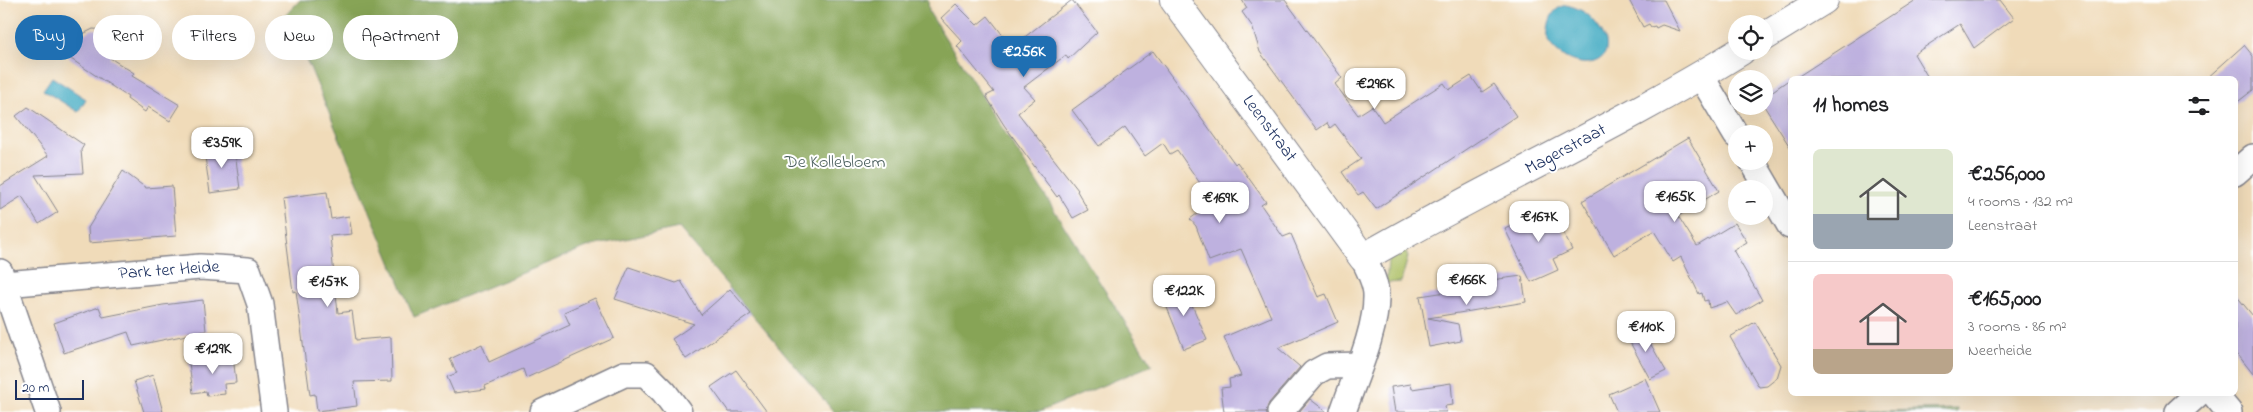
<!DOCTYPE html>
<meta charset="utf-8">
<style>
body{margin:0;font-family:"Indie Flower",sans-serif;background:#f2f2f2;color:#202124;height:100vh;display:flex;flex-direction:column;font-size:19px;white-space:nowrap}
*{box-sizing:border-box;margin:0}
p{font-size:16px;color:#757577}
.icon{flex:none;width:28px;height:28px;fill:none;stroke:currentColor;stroke-width:2;stroke-linecap:round;stroke-linejoin:round}
.map{position:relative;flex:1;overflow:hidden}
.panel{position:absolute;left:1788px;top:76px;width:450px;height:320px;display:flex;flex-direction:column;background:#fff;border-radius:8px;box-shadow:0 5px 20px #0002}
.panel>*{flex:none}
.top-card{position:absolute;left:15px;top:15px;width:475px;height:45px;display:flex;gap:10px}
.buttons{position:absolute;left:1728px;top:15px;display:grid;gap:10px}
.buttons a{display:grid;place-items:center;width:45px;height:45px;border-radius:50%;background:#fff;box-shadow:0 5px 20px #0002;font-size:25px}
.scale{position:absolute;left:15px;bottom:12px;width:69px;box-sizing:border-box;padding-left:5px;border:2px solid #1b2f5e;border-top:0;font-size:14px;line-height:18px;white-space:nowrap;color:#1b2f5e;-webkit-text-stroke:4px #fff;paint-order:stroke}
.price{position:absolute;translate:-50% -42px;padding:0 11px;border-radius:10px;background:#fff;color:#222;font-size:16px;line-height:32px;filter:drop-shadow(0 1px 2px #0008)}
.price::after{content:'';position:absolute;left:50%;top:30px;width:15px;height:11px;margin-left:-8px;background:inherit;clip-path:polygon(0 0,100% 0,50% 100%)}
.price.current{background:#1f6fb2;color:#fff}
ul{padding:0;list-style:none}
li{display:flex;align-items:center;gap:15px;height:125px;padding:0 25px}
li+li{border-top:1px solid #e0e0e0}
li span{display:grid;place-items:center;flex:none;width:140px;height:100px;border-radius:8px;color:#555}
li>.icon{margin-inline-start:auto}
span .icon{width:60px;height:60px;fill:#fffc;stroke-width:1}
li b{font-size:21px}
h2{display:flex;justify-content:space-between;align-items:center;height:60px;padding:0 25px;font-size:21px}
.tag{padding:0 18px;border-radius:22px;background:#fff;box-shadow:0 5px 20px #0002;font-size:18px;line-height:45px}
.tag.current{background:#1f6fb2;color:#fff}
.map>svg:first-child{display:block}
.green{fill:#aabd61;stroke:#627660}
.forest{fill:#87a457;stroke:#516a5a}
.water{fill:#44acc3;stroke:#306e90}
.building{fill:#beb1df}
.lines{fill:none;stroke-linecap:round;stroke-linejoin:round}
.street-casing{stroke:#86858c;stroke-width:28}
.secondary-casing{stroke:#86858c;stroke-width:30}
.street{stroke:#fff;stroke-width:25}
.secondary{stroke:#fff;stroke-width:28}
.labels{text-anchor:middle;dominant-baseline:central;stroke-width:4;stroke-linejoin:round;paint-order:stroke}
.street-label{font-size:18px;fill:#1b2f5e;stroke:#fff}
.park-label{font-size:18px;fill:#4d615f;stroke:#fff}
</style>
<div class="map">
<svg width="2253" height="412" viewBox="0 0 2253 412">
<rect width="100%" height="100%" fill="#fff"/>
<filter id="ink" filterUnits="userSpaceOnUse"><feTurbulence type="fractalNoise" baseFrequency=".02" numOctaves="2"/><feDisplacementMap in="SourceGraphic" scale="10" xChannelSelector="R" yChannelSelector="G"/><feConvolveMatrix kernelMatrix="1 2 1 2 8 2 1 2 1" color-interpolation-filters="sRGB"/></filter>
<filter id="wash" filterUnits="userSpaceOnUse"><feTurbulence type="fractalNoise" baseFrequency=".0096" numOctaves="4" result="noise"/><feDisplacementMap in="SourceGraphic" scale="20" xChannelSelector="R" yChannelSelector="G"/><feGaussianBlur stdDeviation="1.12" result="paint"/><feColorMatrix in="noise" values="0 0 0 0 0 0 0 0 0 0 0 0 0 0 0 0 0 1.4 0 .05"/><feComposite in="paint" operator="in"/></filter>
<g filter="url(#wash)">
<rect width="100%" height="100%" fill="#f0dbb9"/>
<path class="green" d="M 1404,248 L 1408,257 L 1401,282 L 1386,283 L 1388,261 Z"/>
<path class="forest" d="M 300,0 L 928,0 L 929,12 L 1152,365 L 1039,412 L 834,412 L 679,228 L 587,247 L 414,317 L 309,65 L 281,20 Z
M 1957,409 L 1957,412 L 1844,412 Z"/>
<path class="water" d="M 1566,5 C 1577,7 1588,13 1595,22 C 1631,64 1573,80 1548,41 C 1547,27 1549,9 1566,5 Z
M 52,77 L 86,99 L 78,112 L 43,90 Z"/>
<g id="blocks">
<path class="building" d="M 1072,0 L 1097,32 L 1068,59 L 1066,55 L 1024,87 L 1035,99 L 1018,113 L 1078,190 L 1077,191 L 1088,210 L 1073,218 L 1059,195 L 1057,197 L 1004,125 L 986,96 L 994,92 L 957,46 L 962,41 L 941,18 L 956,4 L 977,25 L 988,16 L 1012,47 Z
M 1242,0 L 1285,0 L 1342,78 L 1335,84 L 1358,115 L 1372,106 L 1383,122 L 1444,83 L 1449,90 L 1471,76 L 1482,92 L 1494,84 L 1516,116 L 1376,209 L 1363,192 L 1358,195 L 1342,172 L 1361,159 L 1335,124 L 1330,128 L 1327,123 L 1317,130 L 1260,52 L 1252,26 L 1242,12 L 1247,8 Z
M 1629,0 L 1664,0 L 1680,31 L 1662,25 L 1656,28 L 1655,26 L 1651,27 L 1649,24 L 1643,27 Z
M 1916,0 L 2000,0 L 2014,18 L 1974,48 L 1960,24 L 1914,54 L 1929,79 L 1794,79 Z
M 93,29 L 105,30 L 120,40 L 110,58 L 134,73 L 132,76 L 180,105 L 170,121 L 148,107 L 145,112 L 127,99 L 128,97 L 68,57 L 83,34 Z
M 2244,45 L 2253,56 L 2253,90 L 2235,104 L 2235,79 L 2206,79 Z
M 1153,51 L 1235,164 L 1237,162 L 1266,202 L 1261,205 L 1283,237 L 1291,234 L 1318,297 L 1326,294 L 1338,322 L 1278,348 L 1300,367 L 1269,403 L 1266,412 L 1224,412 L 1221,388 L 1230,387 L 1229,379 L 1241,376 L 1224,337 L 1271,317 L 1241,249 L 1209,261 L 1196,226 L 1190,219 L 1213,202 L 1177,150 L 1170,154 L 1163,143 L 1145,156 L 1125,127 L 1099,146 L 1072,110 Z
M 1790,79 L 1790,147 L 1764,106 L 1764,97 Z
M 28,107 L 84,145 L 81,150 L 83,173 L 35,175 L 58,212 L 39,224 L 22,196 L 0,210 L 0,186 L 48,156 L 16,116 Z
M 1688,138 L 1719,191 L 1678,216 L 1697,246 L 1735,223 L 1747,242 L 1733,250 L 1762,300 L 1736,315 L 1727,302 L 1709,308 L 1708,300 L 1704,301 L 1702,293 L 1699,294 L 1681,257 L 1673,262 L 1654,231 L 1614,255 L 1582,201 Z
M 234,145 L 240,189 L 210,193 L 204,149 Z
M 123,171 L 146,188 L 172,186 L 176,236 L 89,243 L 88,228 Z
M 327,192 L 331,219 L 349,216 L 352,234 L 330,236 L 338,313 L 352,311 L 356,340 L 391,337 L 392,381 L 354,382 L 357,406 L 317,411 L 315,394 L 310,395 L 296,291 L 293,292 L 281,198 Z
M 1550,206 L 1572,250 L 1553,259 L 1558,270 L 1531,282 L 1505,229 Z
M 629,267 L 676,283 L 681,281 L 701,315 L 730,289 L 751,314 L 686,359 L 672,339 L 694,324 L 615,299 Z
M 1522,276 L 1526,302 L 1428,318 L 1458,324 L 1461,341 L 1429,347 L 1420,296 L 1492,285 L 1491,280 Z
M 1183,284 L 1207,340 L 1184,349 L 1161,293 Z
M 2235,294 L 2253,316 L 2253,374 L 2235,351 Z
M 595,298 L 614,338 L 526,378 L 523,369 L 485,386 L 486,389 L 454,393 L 447,377 L 457,373 L 450,359 L 482,344 L 489,362 L 570,325 L 564,312 Z
M 203,300 L 206,331 L 133,346 L 128,332 L 64,353 L 54,323 L 99,307 L 103,317 L 163,305 Z
M 1755,322 L 1781,365 L 1777,378 L 1767,386 L 1759,387 L 1730,337 Z
M 1641,327 L 1666,371 L 1650,379 L 1626,335 Z
M 233,355 L 236,383 L 224,384 L 225,394 L 207,396 L 206,391 L 193,393 L 189,363 L 207,358 Z
M 736,370 L 767,412 L 729,412 L 711,387 Z
M 153,375 L 163,412 L 144,412 L 134,381 Z
M 1645,378 L 1660,412 L 1617,412 L 1609,394 Z
M 1451,383 L 1453,405 L 1445,406 L 1446,412 L 1395,412 L 1391,387 L 1411,384 L 1412,389 Z
M 1310,399 L 1327,412 L 1299,412 Z"/>
</g>
</g>
<g filter="url(#ink)">
<use href="#blocks" fill-opacity="0" stroke="#86858c" stroke-width="1"/>
<g class="lines">
<defs>
<path id="street" d="M 1701,76 L 1736,135
M 1752,161 L 1790,226
M 2235,173 L 2253,157
M 0,272 L 48,412
M 5,284 L 200,267 L 248,270 L 260,304 L 274,412
M 2214,394 L 2229,412
M 543,412 L 624,374 L 646,374 L 664,392 L 679,412
M 1280,412 L 1314,373 L 1327,366 L 1358,365
M 1343,412 C 1354,379 1377,330 1376,295 C 1376,283 1369,270 1363,258
M 2178,412 L 2198,394"/>
<path id="secondary" d="M 1174,0 L 1363,258 C 1487,186 1618,127 1741,51
M 1764,37 L 1824,0"/>
</defs>
<use href="#street" class="street-casing"/>
<use href="#secondary" class="secondary-casing"/>
<use href="#street" class="street"/>
<use href="#secondary" class="secondary"/>
</g>
</g>
<g class="labels">
<g class="street-label">
<text transform="translate(1269 129) rotate(53)">Leenstraat</text>
<text transform="translate(1566 150) rotate(-28)">Magerstraat</text>
<text transform="translate(169 271) rotate(-4)">Park ter Heide</text>
</g>
<g class="park-label">
<text x="835" y="163">De Kollebloem</text>
</g>
</g>
</svg>
<div class="buttons">
<a><svg class="icon" aria-label="locate" viewBox="0 0 24 24"><circle cx="12" cy="12" r="6"/><path d="M12 2v4M12 18v4M2 12h4M18 12h4"/></svg></a>
<a><svg class="icon" aria-label="layers" viewBox="0 0 24 24"><path d="M12 4l9 5-9 5-9-5zM3 14l9 5 9-5"/></svg></a>
<a>+</a>
<a>−</a>
</div>
<div class="scale">20 m</div>
<b class="price current" style="left:1024px;top:78px">€256K</b>
<b class="price" style="left:1375px;top:110px">€296K</b>
<b class="price" style="left:222px;top:169px">€359K</b>
<b class="price" style="left:1675px;top:223px">€165K</b>
<b class="price" style="left:1220px;top:224px">€169K</b>
<b class="price" style="left:1539px;top:243px">€167K</b>
<b class="price" style="left:1467px;top:306px">€166K</b>
<b class="price" style="left:328px;top:308px">€157K</b>
<b class="price" style="left:1184px;top:317px">€122K</b>
<b class="price" style="left:1646px;top:353px">€110K</b>
<b class="price" style="left:213px;top:375px">€129K</b>
<div class="top-card">
<a class="tag current">Buy</a>
<a class="tag">Rent</a>
<a class="tag">Filters</a>
<a class="tag">New</a>
<a class="tag">Apartment</a>
</div>
<section class="panel">
<h2>11 homes<svg class="icon" aria-label="filters" viewBox="0 0 24 24"><path d="M4 7h16M4 17h16"/><circle cx="9" cy="7" r="2"/><circle cx="15" cy="17" r="2"/></svg></h2>
<ul>
<li><span style="background:linear-gradient(#dfe7d0 65%,#9aa5b1 0)"><svg class="icon" aria-label="home" viewBox="0 0 24 24"><path d="M3 11l9-7 9 7M6 9v11h12V9"/></svg></span><div><b>€256,000</b><p>4 rooms · 132 m²</p><p>Leenstraat</p></div></li>
<li><span style="background:linear-gradient(#f6c9c9 75%,#b9a48a 0)"><svg class="icon" aria-label="home" viewBox="0 0 24 24"><path d="M3 11l9-7 9 7M6 9v11h12V9"/></svg></span><div><b>€165,000</b><p>3 rooms · 86 m²</p><p>Neerheide</p></div></li>
</ul>
</section>
</div>
